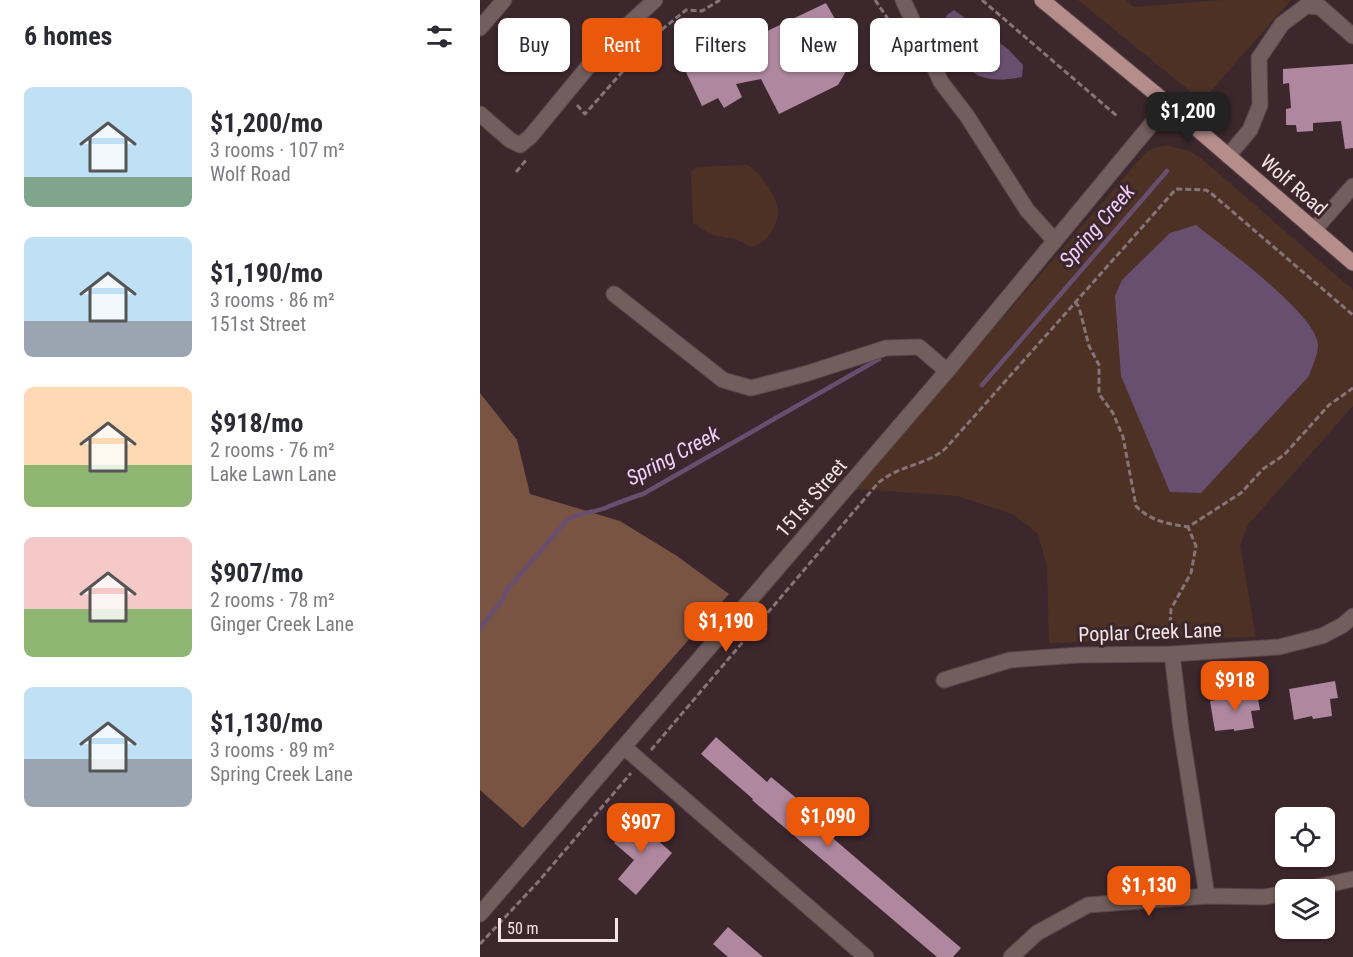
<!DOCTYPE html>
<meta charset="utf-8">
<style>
body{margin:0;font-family:"Roboto Condensed",sans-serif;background:#f7f7f7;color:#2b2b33;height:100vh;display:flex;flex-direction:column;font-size:22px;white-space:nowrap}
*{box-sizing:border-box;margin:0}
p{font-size:20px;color:#7c7c81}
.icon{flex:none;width:33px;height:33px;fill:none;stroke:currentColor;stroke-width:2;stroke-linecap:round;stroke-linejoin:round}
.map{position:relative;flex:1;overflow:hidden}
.sheet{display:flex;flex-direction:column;background:#fff;width:480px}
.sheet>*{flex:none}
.hud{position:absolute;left:18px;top:18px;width:570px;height:54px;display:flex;gap:12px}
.controls{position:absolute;left:795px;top:807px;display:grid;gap:12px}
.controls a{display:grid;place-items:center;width:60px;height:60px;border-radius:9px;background:#fff;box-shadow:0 2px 4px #0004;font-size:30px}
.scale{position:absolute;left:18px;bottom:15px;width:120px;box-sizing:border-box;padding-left:6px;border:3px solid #f3e5e8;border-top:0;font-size:16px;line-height:21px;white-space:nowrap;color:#f3e5e8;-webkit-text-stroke:4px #3c272d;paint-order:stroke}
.price{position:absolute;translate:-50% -51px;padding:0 14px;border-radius:12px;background:#ea580c;color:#fff;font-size:20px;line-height:39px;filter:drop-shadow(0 2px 3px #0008)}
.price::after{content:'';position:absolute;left:50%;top:36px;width:18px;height:14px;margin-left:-9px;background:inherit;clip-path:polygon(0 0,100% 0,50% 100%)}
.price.selected{background:#222;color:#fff}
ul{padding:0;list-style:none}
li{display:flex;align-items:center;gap:18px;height:150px;padding:0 24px}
li span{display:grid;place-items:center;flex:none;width:168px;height:120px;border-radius:9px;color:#555}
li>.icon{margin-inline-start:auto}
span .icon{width:72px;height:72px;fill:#fffc;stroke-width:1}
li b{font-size:26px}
h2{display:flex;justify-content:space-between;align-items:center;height:72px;padding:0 24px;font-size:26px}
.chip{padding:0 21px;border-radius:9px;background:#fff;box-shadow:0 2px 4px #0004;font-size:21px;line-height:54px}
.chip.selected{background:#ea580c;color:#fff}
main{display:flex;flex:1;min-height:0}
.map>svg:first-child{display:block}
.green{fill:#4d3125}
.forest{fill:#7a5443}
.water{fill:#684f6f}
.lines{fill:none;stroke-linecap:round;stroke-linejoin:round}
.stream{stroke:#684f6f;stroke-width:4.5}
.building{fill:#af88a0}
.minor-casing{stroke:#59454b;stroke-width:17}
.major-casing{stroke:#59454b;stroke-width:17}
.path{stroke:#867478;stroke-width:3;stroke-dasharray:6 3;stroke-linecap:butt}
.minor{stroke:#725e5d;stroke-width:15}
.major{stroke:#b58d8a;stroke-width:15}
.labels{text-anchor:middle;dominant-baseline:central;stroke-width:6;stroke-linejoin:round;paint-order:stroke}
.street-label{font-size:20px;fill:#f3e5e8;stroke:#3c272d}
.water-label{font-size:21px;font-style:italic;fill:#f3cffc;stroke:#3c272d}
</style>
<main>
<section class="sheet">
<h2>6 homes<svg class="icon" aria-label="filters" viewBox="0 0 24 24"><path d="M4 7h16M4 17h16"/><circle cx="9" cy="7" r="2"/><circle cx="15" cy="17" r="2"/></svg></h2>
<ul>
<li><span style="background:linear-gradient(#bfe0f5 75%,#7fa58c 0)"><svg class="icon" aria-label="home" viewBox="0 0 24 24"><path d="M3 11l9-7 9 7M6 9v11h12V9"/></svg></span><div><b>$1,200/mo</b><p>3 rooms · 107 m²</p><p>Wolf Road</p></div></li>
<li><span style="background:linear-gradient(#bfe0f5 70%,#9aa5b1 0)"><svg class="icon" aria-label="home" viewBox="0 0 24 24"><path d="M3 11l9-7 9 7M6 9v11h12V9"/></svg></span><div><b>$1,190/mo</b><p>3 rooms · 86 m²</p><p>151st Street</p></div></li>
<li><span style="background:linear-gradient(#ffd9b3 65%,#8fb573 0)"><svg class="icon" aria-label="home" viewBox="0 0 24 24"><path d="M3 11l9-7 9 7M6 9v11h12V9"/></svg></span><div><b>$918/mo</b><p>2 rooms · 76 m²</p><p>Lake Lawn Lane</p></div></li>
<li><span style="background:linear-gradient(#f6c9c9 60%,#8fb573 0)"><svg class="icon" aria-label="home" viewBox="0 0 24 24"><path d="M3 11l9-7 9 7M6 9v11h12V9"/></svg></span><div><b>$907/mo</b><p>2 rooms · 78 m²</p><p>Ginger Creek Lane</p></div></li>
<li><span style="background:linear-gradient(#bfe0f5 60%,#9aa5b1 0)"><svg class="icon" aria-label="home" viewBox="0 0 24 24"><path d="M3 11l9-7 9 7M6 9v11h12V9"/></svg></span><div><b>$1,130/mo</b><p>3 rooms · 89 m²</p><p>Spring Creek Lane</p></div></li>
</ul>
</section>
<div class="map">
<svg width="873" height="957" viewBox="0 0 873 957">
<rect width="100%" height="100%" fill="#3c272d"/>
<path class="green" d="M 598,0 L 646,0 L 654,7 L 742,0 L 811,0 L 722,101 Z
M 686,145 L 709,151 L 722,159 L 873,290 L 873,406 L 768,525 L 760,545 L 776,637 L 569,643 L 567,567 L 558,534 L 533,514 L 477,496 L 375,489 L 666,152 L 674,148 Z
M 266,165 C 278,168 298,198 298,211 C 298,226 287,245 271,247 L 255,239 L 231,235 L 213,223 L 211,172 L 216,167 Z"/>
<path class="forest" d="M 0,393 L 37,440 L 50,494 L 140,521 L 197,556 L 249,594 L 43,828 L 0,790 Z"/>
<path class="water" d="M 474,10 L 528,49 L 543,65 L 542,77 C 490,87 481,66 463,22 L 467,15 Z
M 716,225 C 742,246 837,314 838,345 C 838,355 832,367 829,376 L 721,493 L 690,492 L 641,376 L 635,296 L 642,280 L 690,233 Z"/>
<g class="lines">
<path class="stream" d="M 502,385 L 687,171
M 0,628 L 23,599 L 26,591 L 87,520 C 100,512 112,513 125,508 C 138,503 150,498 163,494 L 399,359"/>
</g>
<path class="building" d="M 346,3 L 370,46 L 370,59 L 365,73 L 358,85 L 299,114 L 281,79 L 256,84 L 262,97 L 244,108 L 238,98 L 222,106 L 205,70 Z
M 873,64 L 873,148 L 865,149 L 861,121 L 833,123 L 833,131 L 817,132 L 816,125 L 806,125 L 806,109 L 811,108 L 809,83 L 803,84 L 803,69 Z
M 855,681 L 858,698 L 850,699 L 852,716 L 833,719 L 832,716 L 814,720 L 809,689 Z
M 777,693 L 780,710 L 771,711 L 774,728 L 754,731 L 754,729 L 735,731 L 730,701 Z
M 236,737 L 287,782 L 291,777 L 332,811 L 327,816 L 481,948 L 473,957 L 457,957 L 272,800 L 273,799 L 221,754 Z
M 153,814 L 176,833 L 173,836 L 192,853 L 156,895 L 138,879 L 154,860 L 134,843 L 142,834 L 139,831 Z
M 248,927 L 283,957 L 248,957 L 233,944 Z"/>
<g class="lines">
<defs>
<path id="minor" d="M 423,0 L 461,82 L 487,116 L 547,210 L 575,241
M 0,28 L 24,0
M 0,114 L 30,140 L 40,145 L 50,137 L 126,45 L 175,0
M 748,156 L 770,130 L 780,105 L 779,58 L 802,24 L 826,6 L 840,7 L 873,36
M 834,230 L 873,186
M 134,294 L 243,380 L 271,388 L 325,374 L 406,348 L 439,347 L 467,371
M 692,654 L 701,729 L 727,896
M 464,680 L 530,660 L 599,655 L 692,654 L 799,647 L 842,636 L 863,625 L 873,616
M 144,747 L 386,957
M 823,890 L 873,879
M 0,914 L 467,371 L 688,104
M 531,957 L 557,933 L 608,905 L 727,896 L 784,897 L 806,893"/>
<path id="major" d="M 562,0 L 688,104 L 873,263"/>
</defs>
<use href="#minor" class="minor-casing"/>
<use href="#major" class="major-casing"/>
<path class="path" d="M 395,0 L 408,19 L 426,62
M 502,0 L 637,116
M 97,105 L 105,114 L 175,35 L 206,10 L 222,11 L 240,0
M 36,172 L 47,159
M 595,302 L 599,307 L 609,346 L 619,365 L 619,394 L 633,413 L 643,437 L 656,506 C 670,521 689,524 708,527 L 761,493 L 783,469 L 804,455 L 849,405 L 873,388
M 689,641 L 691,609 L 711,573 L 716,546 L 708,527
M 171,750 L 398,483 C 421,464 446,466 466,448 L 696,189 L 726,190 L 732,194 L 873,315
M 0,944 L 58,882 L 151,773"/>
<use href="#minor" class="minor"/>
<use href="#major" class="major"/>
</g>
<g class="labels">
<g class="street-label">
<text transform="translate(814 185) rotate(41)">Wolf Road</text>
<text transform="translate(331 498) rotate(-49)">151st Street</text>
<text transform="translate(670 632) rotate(-2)">Poplar Creek Lane</text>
</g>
<g class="water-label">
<text transform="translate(617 226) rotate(-49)">Spring Creek</text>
<text transform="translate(193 456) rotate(-28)">Spring Creek</text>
</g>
</g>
</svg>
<div class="controls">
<a><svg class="icon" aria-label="locate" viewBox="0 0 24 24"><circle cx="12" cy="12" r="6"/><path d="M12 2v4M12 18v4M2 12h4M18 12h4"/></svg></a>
<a><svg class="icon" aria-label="layers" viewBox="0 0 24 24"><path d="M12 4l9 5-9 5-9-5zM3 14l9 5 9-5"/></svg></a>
</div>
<div class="scale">50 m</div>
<b class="price selected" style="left:708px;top:143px">$1,200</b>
<b class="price" style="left:246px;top:653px">$1,190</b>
<b class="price" style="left:755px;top:712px">$918</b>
<b class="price" style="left:348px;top:848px">$1,090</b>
<b class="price" style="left:161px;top:854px">$907</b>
<b class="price" style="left:669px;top:917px">$1,130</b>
<div class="hud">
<a class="chip">Buy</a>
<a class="chip selected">Rent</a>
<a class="chip">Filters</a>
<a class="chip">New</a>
<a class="chip">Apartment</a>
</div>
</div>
</main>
